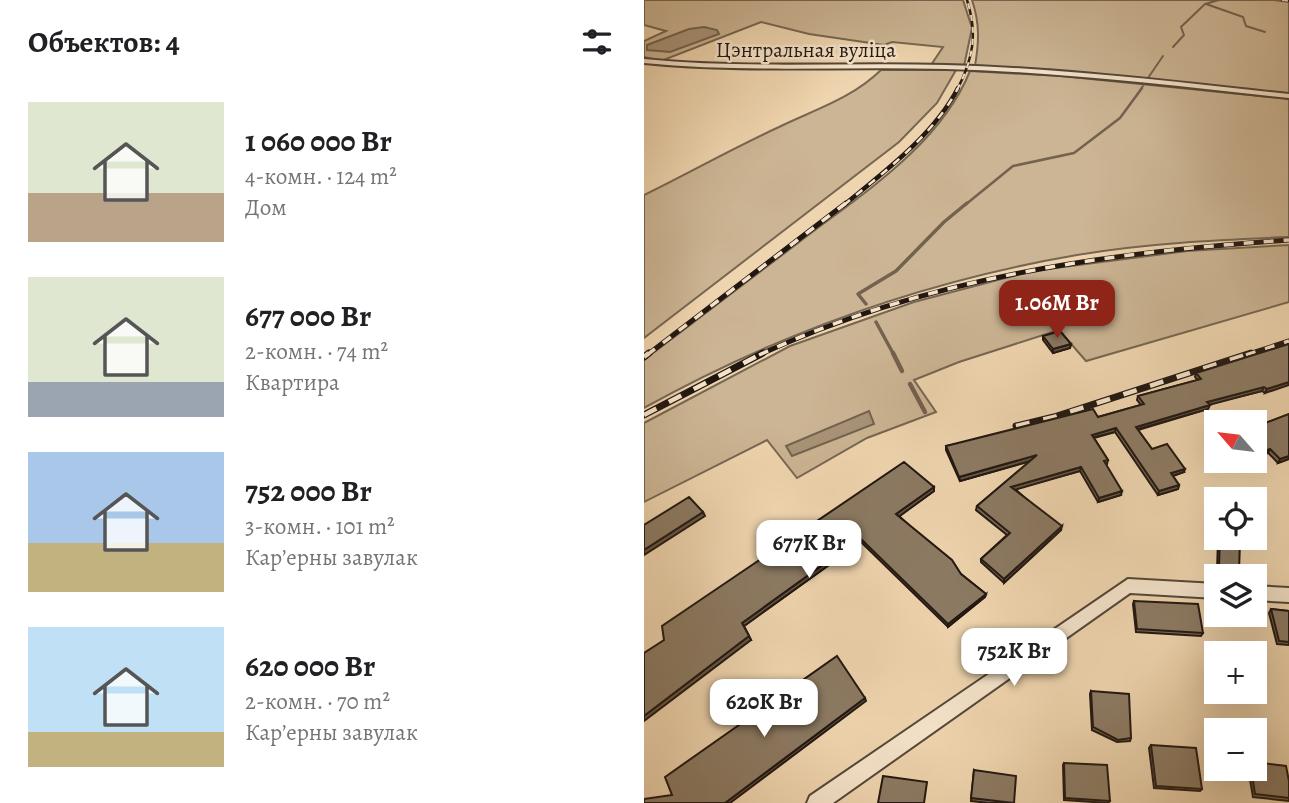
<!DOCTYPE html>
<html lang="ru">
<meta charset="utf-8">
<style>
body{margin:0;font-family:Alegreya,serif;background:#f2f2f2;color:#202124;height:100vh;display:flex;flex-direction:column;font-size:26px;white-space:nowrap}
*{box-sizing:border-box;margin:0}
p{font-size:23px;color:#757577}
.icon{flex:none;width:38px;height:38px;fill:none;stroke:currentColor;stroke-width:2;stroke-linecap:round;stroke-linejoin:round}
.map{position:relative;flex:1;overflow:hidden}
.side{display:flex;flex-direction:column;background:#fff;width:644px}
.side>*{flex:none}
.needle{width:46px;rotate:298deg}
.tools{position:absolute;left:560px;top:410px;display:grid;gap:14px}
.tools a{display:grid;place-items:center;width:63px;height:63px;border-radius:0px;background:#fff;box-shadow:0 7px 28px #0002;font-size:35px}
.price{position:absolute;translate:-50% -60px;padding:0 16px;border-radius:14px;background:#fff;color:#222;font-size:23px;line-height:46px;filter:drop-shadow(0 2px 4px #0008)}
.price::after{content:'';position:absolute;left:50%;top:42px;width:21px;height:16px;margin-left:-10px;background:inherit;clip-path:polygon(0 0,100% 0,50% 100%)}
.price.active{background:#8f2418;color:#fff}
ul{padding:0;list-style:none}
li{display:flex;align-items:center;gap:21px;height:175px;padding:0 28px}
li span{display:grid;place-items:center;flex:none;width:196px;height:140px;border-radius:0px;color:#555}
li>.icon{margin-inline-start:auto}
span .icon{width:84px;height:84px;fill:#fffc;stroke-width:1}
li b{font-size:30px}
h2{display:flex;justify-content:space-between;align-items:center;height:84px;padding:0 28px;font-size:30px}
main{display:flex;flex:1;min-height:0}
.map>svg:first-child{display:block}
.green{fill:#ccb594;stroke:#766652;stroke-width:2}
.water{fill:#a99479;stroke:#73624f;stroke-width:2}
.lines{fill:none;stroke-linecap:round;stroke-linejoin:round}
.stream-far3{stroke:#73624f;stroke-width:2}
.stream-far2{stroke:#73624f;stroke-width:2.5}
.stream-far1{stroke:#73624f;stroke-width:3.5}
.stream{stroke:#73624f;stroke-width:4.5}
.minor-casing{stroke:#544638;stroke-width:4}
.minor{fill:#f5e4cb;fill-rule:evenodd}
.rail-far3-casing{stroke:#211711;stroke-width:2.5}
.rail-far2-casing{stroke:#211711;stroke-width:4.5}
.rail-far1-casing{stroke:#211711;stroke-width:5}
.rail-casing{stroke:#211711;stroke-width:7}
.rail-far3{stroke:#f5e4cb;stroke-width:2;stroke-dasharray:6;stroke-linecap:butt}
.rail-far2{stroke:#f5e4cb;stroke-width:2.5;stroke-dasharray:8;stroke-linecap:butt}
.rail-far1{stroke:#f5e4cb;stroke-width:3.5;stroke-dasharray:10;stroke-linecap:butt}
.rail{stroke:#f5e4cb;stroke-width:4.5;stroke-dasharray:14;stroke-linecap:butt}
.wall{fill:#786955;stroke:#211711;stroke-width:2}
.shaded-wall{fill:#625545;stroke:#211711;stroke-width:2}
.building{fill:#8c7a63;stroke:#211711;stroke-width:2}
.labels{text-anchor:middle;dominant-baseline:central;stroke-width:5;stroke-linejoin:round;paint-order:stroke}
.far-street-label{font-size:21px;fill:#211711;stroke:#f5e4cb}
</style>
<main>
<section class="side">
<h2>Объектов: 4<svg class="icon" aria-label="filters" viewBox="0 0 24 24"><path d="M4 7h16M4 17h16"/><circle cx="9" cy="7" r="2"/><circle cx="15" cy="17" r="2"/></svg></h2>
<ul>
<li><span style="background:linear-gradient(#dfe7d0 65%,#b9a48a 0)"><svg class="icon" aria-label="home" viewBox="0 0 24 24"><path d="M3 11l9-7 9 7M6 9v11h12V9"/></svg></span><div><b>1 060 000 Br</b><p>4-комн. · 124 m²</p><p>Дом</p></div></li>
<li><span style="background:linear-gradient(#dfe7d0 75%,#9aa5b1 0)"><svg class="icon" aria-label="home" viewBox="0 0 24 24"><path d="M3 11l9-7 9 7M6 9v11h12V9"/></svg></span><div><b>677 000 Br</b><p>2-комн. · 74 m²</p><p>Квартира</p></div></li>
<li><span style="background:linear-gradient(#a9c7e8 65%,#c2b280 0)"><svg class="icon" aria-label="home" viewBox="0 0 24 24"><path d="M3 11l9-7 9 7M6 9v11h12V9"/></svg></span><div><b>752 000 Br</b><p>3-комн. · 101 m²</p><p>Карʼерны завулак</p></div></li>
<li><span style="background:linear-gradient(#bfe0f5 75%,#c2b280 0)"><svg class="icon" aria-label="home" viewBox="0 0 24 24"><path d="M3 11l9-7 9 7M6 9v11h12V9"/></svg></span><div><b>620 000 Br</b><p>2-комн. · 70 m²</p><p>Карʼерны завулак</p></div></li>
</ul>
</section>
<div class="map">
<svg width="645" height="803" viewBox="0 0 645 803">
<rect width="100%" height="100%" fill="#efd5af"/>
<filter id="stains"><feTurbulence type="fractalNoise" baseFrequency=".00286" numOctaves="4"/><feColorMatrix values="0 0 0 0 .2 0 0 0 0 .09 0 0 0 0 .02 0 0 0 .5 -.17"/></filter>
<radialGradient id="worn" r=".72"><stop offset=".6" stop-color="#630" stop-opacity="0"/><stop offset="1" stop-color="#630" stop-opacity=".3"/></radialGradient>
<path class="green" d="M 0,0 L 319,0 L 328,28 L 320,66 L 287,65 L 299,47 L 248,42 L 240,45 L 165,34 L 117,22 L 17,61 L 0,57 L 0,41 L 22,31 L 0,25 Z
M 328,0 L 630,0 L 645,2 L 645,94 L 411,70 L 331,66 C 335,42 336,24 328,0 Z
M 237,70 L 312,70 L 293,103 L 255,142 L 0,338 L 0,195 C 45,173 89,148 135,127 C 172,109 207,99 237,70 Z
M 326,71 L 417,76 L 645,99 L 645,237 C 575,240 503,243 433,255 C 281,281 135,333 0,408 L 0,360 C 51,321 102,282 154,243 C 216,195 295,147 326,71 Z
M 645,245 L 645,302 L 442,361 L 415,330 L 315,362 L 270,380 L 292,412 L 223,438 L 153,478 L 123,440 L 0,502 L 0,423 L 146,346 L 270,302 L 388,271 L 543,251 Z"/>
<path class="water" d="M 60,27 L 73,30 L 75,34 L 26,52 L 3,50 L 3,45 L 45,29 Z
M 225,411 L 230,424 L 148,456 L 142,446 Z"/>
<g class="lines">
<path class="stream-far3" d="M 562,4 L 599,17 L 602,26 L 621,32
M 529,47 L 540,35 L 537,27 L 561,4 L 575,0
M 504,78 L 519,56
M 496,90 L 499,86"/>
<path class="stream-far2" d="M 321,205 L 369,166 L 430,153 L 476,118 L 498,88"/>
<path class="stream-far1" d="M 222,304 L 214,294 L 252,271 L 300,222 L 323,203
M 232,322 L 250,355"/>
<path class="stream" d="M 249,353 L 258,371
M 266,384 L 281,412"/>
<defs>
<path id="minor" d="M 0,59 C 101,69 201,62 302,65 C 417,68 531,82 645,94 L 645,98 C 531,86 417,72 302,69 C 201,66 101,73 0,63 Z
M 484,579 L 572,584 L 572,598 L 486,593 L 189,803 L 163,803 L 166,796 Z
M 611,586 L 645,588 L 645,602 L 611,600 Z"/>
</defs>
<use href="#minor" class="minor-casing"/>
<use href="#minor" class="minor"/>
<defs>
<path id="rail-far3" d="M 638,0 L 645,1
M 313,90 C 329,59 334,34 323,0"/>
<path id="rail-far2" d="M 200,205 C 240,172 290,135 314,88"/>
<path id="rail-far1" d="M 3,355 L 202,203
M 115,355 C 281,278 464,252 645,240
M 602,355 L 645,341"/>
<path id="rail" d="M 0,357 L 5,353
M 0,415 L 119,353
M 372,426 L 410,417 L 607,353"/>
</defs>
<use href="#rail-far3" class="rail-far3-casing"/>
<use href="#rail-far2" class="rail-far2-casing"/>
<use href="#rail-far1" class="rail-far1-casing"/>
<use href="#rail" class="rail-casing"/>
<use href="#rail-far3" class="rail-far3"/>
<use href="#rail-far2" class="rail-far2"/>
<use href="#rail-far1" class="rail-far1"/>
<use href="#rail" class="rail"/>
</g>
<path class="wall" d="M 399,336 L 427,344 L 426,348 L 409,353 L 399,340 Z
M 645,344 L 621,393 L 618,391 L 565,404 L 564,409 L 494,430 L 508,449 L 540,472 L 529,476 L 535,485 L 534,489 L 514,495 L 471,432 L 450,438 L 464,460 L 463,464 L 461,464 L 477,495 L 454,502 L 436,471 L 371,489 L 417,530 L 360,583 L 337,562 L 337,559 L 363,535 L 332,510 L 333,506 L 387,461 L 316,481 L 302,450 L 302,446 L 454,417 L 497,405 L 493,400 L 494,396 L 554,380 L 551,377 L 552,373 Z
M 645,414 L 645,459 L 634,463 L 611,439 L 611,427 Z
M 584,460 L 604,460 L 589,466 Z
M 290,491 L 255,516 L 317,574 L 342,594 L 341,597 L 304,627 L 217,542 L 100,626 L 107,640 L 20,640 Z
M 576,537 L 595,571 L 593,575 L 573,570 L 574,541 Z
M 490,601 L 559,633 L 557,636 L 492,632 L 489,604 Z
M 627,609 L 645,611 L 645,645 L 633,644 L 625,613 Z
M 447,691 L 487,738 L 486,741 L 473,742 L 448,730 L 446,694 Z
M 507,745 L 558,789 L 556,791 L 510,788 L 505,748 Z
M 420,763 L 466,801 L 464,803 L 420,800 L 419,765 Z
M 604,768 L 611,768 L 645,781 L 645,801 L 609,797 Z
M 330,770 L 370,803 L 345,803 L 327,801 Z"/>
<path class="shaded-wall" d="M 427,344 L 426,348 L 409,353 L 409,349 Z
M 645,382 L 645,385 L 621,393 L 623,389 Z
M 620,387 L 618,391 L 561,406 L 563,402 Z
M 566,405 L 564,409 L 491,430 L 492,427 Z
M 472,428 L 471,432 L 447,438 L 448,435 Z
M 626,449 L 624,453 L 611,458 L 611,455 Z
M 393,455 L 393,459 L 316,481 L 315,477 Z
M 645,456 L 645,459 L 634,463 L 636,459 Z
M 595,460 L 604,460 L 589,466 L 590,462 Z
M 437,467 L 436,471 L 367,491 L 367,487 Z
M 541,469 L 540,472 L 525,477 L 527,473 Z
M 535,485 L 534,489 L 514,495 L 515,491 Z
M 290,487 L 290,491 L 253,518 L 252,514 Z
M 478,491 L 477,495 L 454,502 L 455,498 Z
M 59,512 L 61,516 L 0,555 L 0,550 Z
M 418,526 L 417,530 L 360,583 L 360,579 Z
M 216,538 L 217,542 L 100,626 L 98,623 Z
M 342,594 L 341,597 L 304,627 L 304,624 Z
M 105,636 L 107,640 L 0,721 L 0,716 Z
M 221,698 L 222,701 L 86,803 L 81,803 Z"/>
<path class="building" d="M 416,331 L 427,344 L 409,349 L 399,336 Z
M 645,344 L 645,382 L 623,389 L 620,387 L 563,402 L 566,405 L 492,427 L 508,449 L 523,444 L 541,469 L 527,473 L 535,485 L 515,491 L 472,428 L 448,435 L 464,460 L 460,461 L 478,491 L 455,498 L 437,467 L 367,487 L 418,526 L 360,579 L 337,559 L 366,533 L 333,506 L 393,455 L 315,477 L 302,446 L 449,409 L 454,417 L 500,404 L 494,396 L 557,379 L 552,373 Z
M 645,414 L 645,456 L 636,459 L 626,449 L 611,455 L 611,441 L 617,439 L 611,433 L 611,427 Z
M 260,462 L 290,487 L 252,514 L 308,560 L 317,574 L 342,594 L 304,624 L 216,538 L 98,623 L 105,636 L 0,716 L 0,653 L 20,640 L 18,626 Z
M 45,497 L 59,512 L 0,550 L 0,525 Z
M 576,537 L 596,542 L 595,571 L 575,566 Z
M 490,601 L 554,604 L 559,633 L 493,629 Z
M 627,609 L 645,611 L 645,642 L 635,641 Z
M 193,656 L 221,698 L 81,803 L 0,803 L 0,799 L 28,795 L 21,777 Z
M 447,691 L 485,694 L 487,738 L 474,740 L 449,727 Z
M 507,745 L 552,748 L 558,789 L 512,786 Z
M 611,762 L 642,766 L 645,781 L 645,798 L 611,794 L 607,768 L 611,768 Z
M 420,763 L 463,765 L 466,801 L 421,798 Z
M 330,770 L 372,776 L 370,803 L 327,798 Z
M 239,776 L 283,782 L 280,803 L 234,803 Z"/>
<g class="labels">
<g class="far-street-label">
<text x="162" y="50">Цэнтральная вуліца</text>
</g>
</g>
<rect width="100%" height="100%" filter="url(#stains)"/>
<rect width="100%" height="100%" fill="url(#worn)"/>
</svg>
<div class="tools">
<a><svg class="needle" viewBox="-14 -14 28 28"><path d="M0-13l5 13h-10z" fill="#e53935"/><path d="M0 13l5-13h-10z" fill="#757577"/></svg></a>
<a><svg class="icon" aria-label="locate" viewBox="0 0 24 24"><circle cx="12" cy="12" r="6"/><path d="M12 2v4M12 18v4M2 12h4M18 12h4"/></svg></a>
<a><svg class="icon" aria-label="layers" viewBox="0 0 24 24"><path d="M12 4l9 5-9 5-9-5zM3 14l9 5 9-5"/></svg></a>
<a>+</a>
<a>−</a>
</div>
<b class="price active" style="left:413px;top:340px">1.06M Br</b>
<b class="price" style="left:165px;top:580px">677K Br</b>
<b class="price" style="left:370px;top:688px">752K Br</b>
<b class="price" style="left:120px;top:739px">620K Br</b>
</div>
</main>
